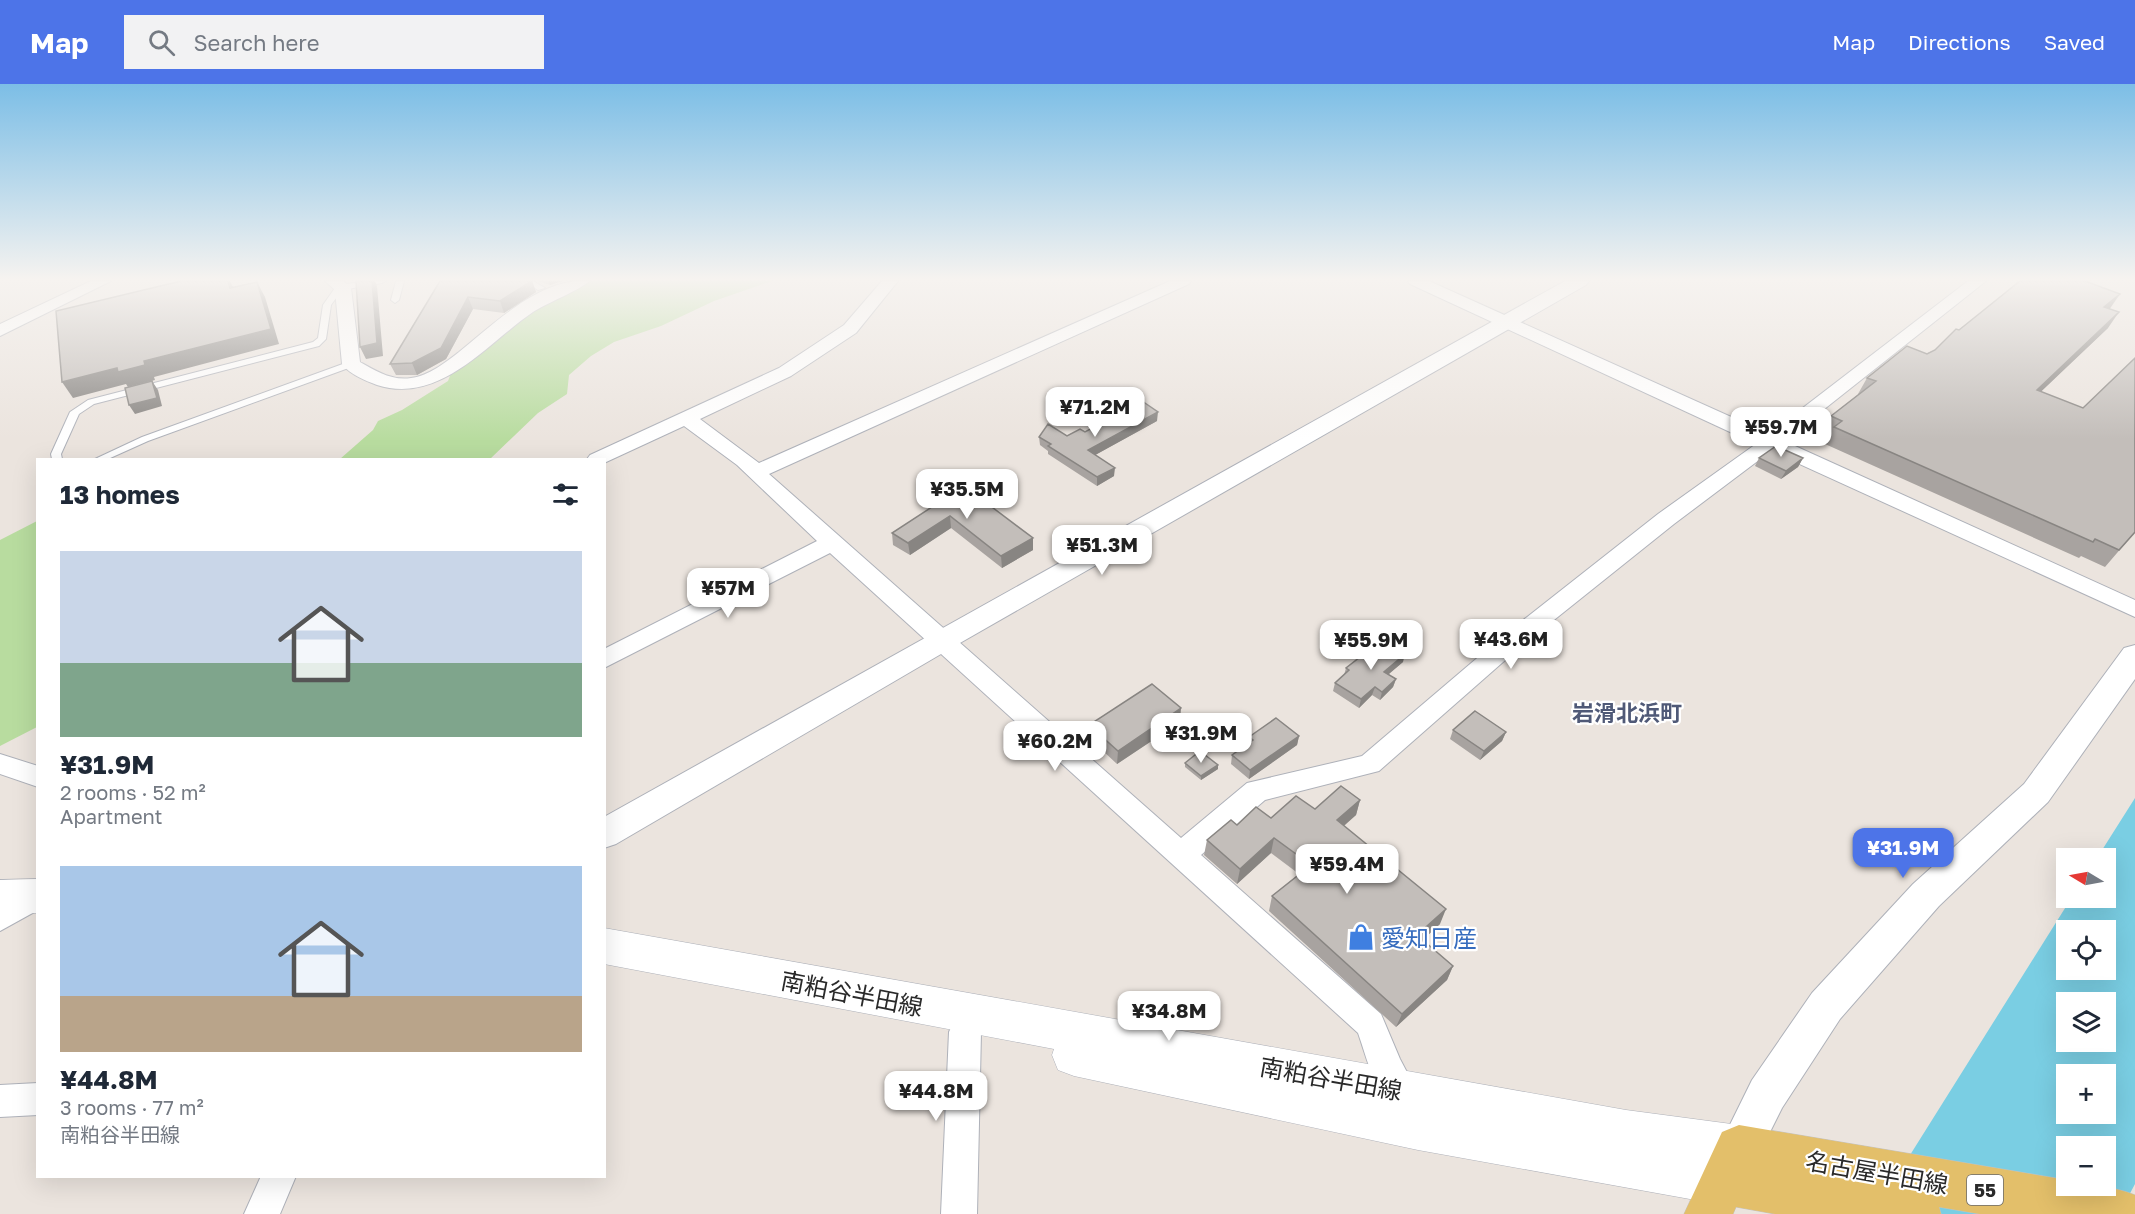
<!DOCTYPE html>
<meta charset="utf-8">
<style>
body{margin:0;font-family:"Golos Text","Noto Sans JP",sans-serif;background:#f2f2f3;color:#1f2937;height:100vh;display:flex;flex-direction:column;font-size:22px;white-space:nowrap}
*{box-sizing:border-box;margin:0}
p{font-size:20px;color:#747a83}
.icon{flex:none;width:33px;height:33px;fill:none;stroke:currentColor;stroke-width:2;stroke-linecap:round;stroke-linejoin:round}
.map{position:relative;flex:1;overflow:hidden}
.panel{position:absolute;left:36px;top:374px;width:570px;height:720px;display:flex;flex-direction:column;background:#fff;border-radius:0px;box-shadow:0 6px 24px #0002}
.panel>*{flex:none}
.needle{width:39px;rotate:280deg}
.tools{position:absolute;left:2056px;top:764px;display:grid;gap:12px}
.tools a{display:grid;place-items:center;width:60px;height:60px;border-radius:0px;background:#fff;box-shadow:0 6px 24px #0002;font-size:30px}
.price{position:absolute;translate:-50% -51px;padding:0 14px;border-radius:12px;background:#fff;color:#222;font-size:20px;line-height:39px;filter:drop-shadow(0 2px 3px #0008)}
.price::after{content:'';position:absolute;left:50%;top:36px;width:18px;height:14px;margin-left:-9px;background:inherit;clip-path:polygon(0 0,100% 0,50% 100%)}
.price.on{background:#4d74e8;color:#fff}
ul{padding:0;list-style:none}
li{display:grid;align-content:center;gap:12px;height:318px;padding:0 24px}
li span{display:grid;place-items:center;height:186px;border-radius:0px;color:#555}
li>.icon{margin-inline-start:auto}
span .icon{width:108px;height:108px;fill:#fffc;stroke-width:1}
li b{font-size:26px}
h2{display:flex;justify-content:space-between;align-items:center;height:72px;padding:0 24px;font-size:26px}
header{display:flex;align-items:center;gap:36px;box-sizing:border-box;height:84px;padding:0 30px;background:#4d74e8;color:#fff}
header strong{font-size:28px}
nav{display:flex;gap:33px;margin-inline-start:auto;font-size:21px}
.search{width:420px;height:54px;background:#f2f2f3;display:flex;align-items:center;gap:15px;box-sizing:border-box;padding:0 21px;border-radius:0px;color:#747a83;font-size:22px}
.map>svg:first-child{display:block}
.green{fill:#b8dc9f}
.water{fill:#7acee3;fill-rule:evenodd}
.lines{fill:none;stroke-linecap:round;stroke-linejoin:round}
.service-casing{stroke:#aeb1b9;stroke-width:2}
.minor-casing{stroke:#aeb1b9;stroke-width:2}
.tertiary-casing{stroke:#aeb1b9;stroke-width:2}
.secondary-casing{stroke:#aeb1b9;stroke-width:1}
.primary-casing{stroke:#c3c3c3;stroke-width:1}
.service{fill:#fff;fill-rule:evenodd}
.minor{fill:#fff;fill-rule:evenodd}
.tertiary{fill:#fff;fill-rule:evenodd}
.secondary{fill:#fff;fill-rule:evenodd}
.primary{fill:#e3bf6a;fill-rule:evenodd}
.wall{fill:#a8a3a0}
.shaded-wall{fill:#888582}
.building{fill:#c3beba;stroke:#888582;stroke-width:1.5}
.labels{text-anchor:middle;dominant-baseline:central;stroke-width:4.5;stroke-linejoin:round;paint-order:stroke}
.shield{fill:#fff;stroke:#6a6a6a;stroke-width:1.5}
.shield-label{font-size:18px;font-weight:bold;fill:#2a2a2a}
.quarter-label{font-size:22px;font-weight:bold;fill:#4f5977;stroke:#fff}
.near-shop-label{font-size:24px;fill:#366cbe;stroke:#fff;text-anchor:start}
.near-street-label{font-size:24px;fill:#2a2a2a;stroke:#fff}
</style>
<header>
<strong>Map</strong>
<div class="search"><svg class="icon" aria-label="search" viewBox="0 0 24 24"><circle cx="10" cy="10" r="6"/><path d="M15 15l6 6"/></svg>Search here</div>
<nav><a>Map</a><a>Directions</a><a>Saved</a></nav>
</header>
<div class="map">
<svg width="2135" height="1130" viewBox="0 0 2135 1130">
<rect width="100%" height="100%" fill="#ebe4de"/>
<path class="green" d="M 589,197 L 772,197 L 714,217 L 661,242 L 614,258 L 591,272 L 569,291 L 567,310 L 538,329 L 490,375 L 340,375 L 373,346 L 378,337 L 402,326 L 448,297 L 451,289 C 494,254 537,217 589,197 Z
M 37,437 L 37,643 L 0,662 L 0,456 Z"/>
<path class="water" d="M 2135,714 L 2135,1100 L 2119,1130 L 1873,1130 L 2072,813 L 2106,813 L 2106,774 L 2097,774 ZM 2067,846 L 2106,846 L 2106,885 L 2067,885 ZM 2067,918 L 2106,918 L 2106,957 L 2067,957 ZM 2067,990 L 2106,990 L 2106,1029 L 2067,1029 ZM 2067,1062 L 2106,1062 L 2106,1101 L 2067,1101 Z"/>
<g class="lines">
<defs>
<path id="service" d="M 370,197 L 386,197 L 382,199 L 342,206 L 331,221 L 326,255 L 319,262 L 94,320 L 79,330 L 61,370 L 62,375 L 52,375 L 51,370 L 70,328 L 88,316 L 313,258 L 318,254 L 323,221 L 337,201 Z
M 396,197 L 404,197 L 399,216 L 395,219 L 391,216 Z
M 524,197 L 533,197 L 545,204 L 538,206 Z
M 351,277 L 356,280 L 354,282 L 148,357 L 108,375 L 95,375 L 142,353 Z"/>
<path id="minor" d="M 91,197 L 111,197 L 0,252 L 0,240 Z
M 325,197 L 343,197 L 351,204 L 360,278 C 376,287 392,297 411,294 C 429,292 446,278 459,268 C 495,239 541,193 589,197 C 584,204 545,220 533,228 C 486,260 440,321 377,301 C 366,297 349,290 342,280 L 335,206 Z
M 882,197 L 898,197 L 856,249 L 791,292 L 700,335 L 759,379 L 1170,197 L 1191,197 L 1189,200 L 769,390 L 1181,754 L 1247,699 L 1362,672 L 1503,552 L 1658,430 L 1756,360 L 1410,200 L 1408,197 L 1429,197 L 1769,350 L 1968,197 L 1986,197 L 1784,357 L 2135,516 L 2135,533 L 1771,367 L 1674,440 L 1519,564 L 1379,687 L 1265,716 L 1201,771 L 1381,930 L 1400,975 L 1419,1011 L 1414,1022 L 1402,1027 C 1376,1017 1367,974 1358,949 L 830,469 L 604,584 L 604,565 L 817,457 L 737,381 L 684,342 L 604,379 L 604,375 L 587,375 L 590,371 L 779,284 L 844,241 Z
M 0,670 L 38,682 L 38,703 L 0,690 Z
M 33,801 L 38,802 L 38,826 L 0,847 L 0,818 Z
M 965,933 L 976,937 L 981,948 L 977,1130 L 941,1130 L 949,948 L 954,937 Z
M 38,999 L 38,1031 L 0,1033 L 0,1001 Z
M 261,1092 L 296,1092 L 280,1130 L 244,1130 Z"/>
<path id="tertiary" d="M 1565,197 L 1589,197 L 1586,201 L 953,563 L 616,760 L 604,764 L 604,733 Z
M 2135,561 L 2135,595 L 2048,718 L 1939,822 L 1840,935 L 1782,1024 L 1754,1080 L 1739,1086 L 1724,1080 L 1718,1065 L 1752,996 L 1812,909 L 1913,800 L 2024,700 L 2124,564 Z"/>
<path id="secondary" d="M 38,795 L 38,829 L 0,830 L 0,796 Z
M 604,844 L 1626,1026 L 1739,1041 L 1756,1048 L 1763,1065 L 1756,1082 L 1743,1087 L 1747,1097 L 1740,1114 L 1723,1121 L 1418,1066 L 1074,992 L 1058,986 L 1052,971 L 1054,965 L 604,880 Z"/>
<path id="primary" d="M 1739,1041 L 2067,1096 L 2067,1101 C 2091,1101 2113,1102 2135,1111 L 2135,1130 L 1980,1130 L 1939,1123 L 1941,1130 L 1775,1130 L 1736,1123 L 1733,1130 L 1684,1130 L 1722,1048 Z"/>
</defs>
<use href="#service" class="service-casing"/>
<use href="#minor" class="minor-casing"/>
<use href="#tertiary" class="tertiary-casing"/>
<use href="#secondary" class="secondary-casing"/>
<use href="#primary" class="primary-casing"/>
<use href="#service" class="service"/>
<use href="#minor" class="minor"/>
<use href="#tertiary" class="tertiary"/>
<use href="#secondary" class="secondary"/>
<use href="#primary" class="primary"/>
</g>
<path class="wall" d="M 440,197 L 532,197 L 536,208 L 504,229 L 473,225 L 446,275 L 417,291 L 396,291 L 390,280 Z
M 538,197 L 562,197 L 550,201 Z
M 2017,197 L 2085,197 L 2110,225 L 2108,244 L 2041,307 L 2135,448 L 2105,483 L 2081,472 L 2079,474 L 1825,360 L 1830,352 L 1822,348 L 1831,332 L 1859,310 L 1858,310 L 1867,294 L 1935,266 L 2014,201 Z
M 1157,337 L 1095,371 L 1114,392 L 1097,402 L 1048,370 L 1048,367 L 1040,361 L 1039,353 L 1067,352 Z
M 1759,374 L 1803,374 L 1798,383 L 1781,395 L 1755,382 Z
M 928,415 L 1033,454 L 1033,466 L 1002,484 L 951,444 L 910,471 L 893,461 L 892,449 L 929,425 Z
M 1403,578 L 1388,590 L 1396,595 L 1393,603 L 1380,616 L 1372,611 L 1359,624 L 1333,607 L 1335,599 L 1344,591 L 1346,584 Z
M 1180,638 L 1117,680 L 1089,654 L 1089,641 Z
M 1453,646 L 1506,648 L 1502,657 L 1480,676 L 1450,655 Z
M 1299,652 L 1297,661 L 1249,695 L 1231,680 L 1232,671 L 1248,660 L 1249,653 Z
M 1185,679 L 1218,685 L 1201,696 L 1185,683 Z
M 1360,716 L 1356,731 L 1344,742 L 1440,840 L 1422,856 L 1453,882 L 1447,896 L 1396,943 L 1269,827 L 1272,812 L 1299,790 L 1271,769 L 1237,800 L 1204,771 L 1207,756 L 1237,741 Z"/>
<path class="shaded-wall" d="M 228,197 L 230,197 L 234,205 L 230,204 Z
M 372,197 L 375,197 L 377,202 L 383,272 L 366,275 L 360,263 Z
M 532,197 L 536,208 L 504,229 L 500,217 Z
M 549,197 L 562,197 L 550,201 Z
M 257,198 L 265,213 L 279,260 L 154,293 L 155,296 L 128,303 L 126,300 L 73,314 L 62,298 L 144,277 Z
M 2120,210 L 2109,226 L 2104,223 Z
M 468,213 L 473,225 L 446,275 L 417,291 L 412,279 Z
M 2119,228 L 2108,244 L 2026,322 L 2037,306 Z
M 152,297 L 158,306 L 162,322 L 135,330 L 129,321 Z
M 1158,328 L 1157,337 L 1088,375 L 1088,366 Z
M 1803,374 L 1798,383 L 1781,395 L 1786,387 Z
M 1115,384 L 1114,392 L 1097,402 L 1097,393 Z
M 950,432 L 951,444 L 910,471 L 908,459 Z
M 1033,454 L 1033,466 L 1002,484 L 1001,472 Z
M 1405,570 L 1403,578 L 1382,596 L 1384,588 Z
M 1396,595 L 1393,603 L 1380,616 L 1382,608 Z
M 1375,603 L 1372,611 L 1359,624 L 1361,615 Z
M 1181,624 L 1180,638 L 1117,680 L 1118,667 Z
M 1506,648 L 1502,657 L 1480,676 L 1484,667 Z
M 1299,652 L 1297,661 L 1249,695 L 1250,686 Z
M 1218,681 L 1218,685 L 1201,696 L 1201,692 Z
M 1360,716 L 1356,731 L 1333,751 L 1337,736 Z
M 1274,754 L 1271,769 L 1237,800 L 1240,785 Z
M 1446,825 L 1440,840 L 1412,866 L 1417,851 Z
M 1453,882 L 1447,896 L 1396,943 L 1402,930 Z"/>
<path class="building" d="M 181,197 L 228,197 L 230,204 L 257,198 L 271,245 L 144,277 L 145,281 L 118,288 L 117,284 L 62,298 L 56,227 Z
M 356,197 L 372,197 L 377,259 L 360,263 Z
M 440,197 L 532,197 L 500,217 L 468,213 L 441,264 L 412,279 L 390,280 Z
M 2020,197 L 2085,197 L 2120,210 L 2104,223 L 2119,228 L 2037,306 L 2083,324 L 2135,274 L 2135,448 L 2119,466 L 2095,455 L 2093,458 L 1834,343 L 1842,337 L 1831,332 L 1876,297 L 1867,294 L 1907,262 L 1927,270 L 1935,266 L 1956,245 L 1959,246 Z
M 152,297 L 157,314 L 129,321 L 125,304 Z
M 1142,317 L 1158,328 L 1088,366 L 1115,384 L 1097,393 L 1048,362 L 1051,360 L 1039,353 L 1048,340 L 1067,352 L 1080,345 L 1085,348 Z
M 1776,362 L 1803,374 L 1786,387 L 1759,374 Z
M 960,399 L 1033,454 L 1001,472 L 950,432 L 908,459 L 892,449 L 935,421 L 928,415 Z
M 1382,556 L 1405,570 L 1384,588 L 1396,595 L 1382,608 L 1375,603 L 1361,615 L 1335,599 L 1349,586 L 1346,584 Z
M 1152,600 L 1181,624 L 1118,667 L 1089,641 Z
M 1475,627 L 1506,648 L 1484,667 L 1453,646 Z
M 1276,634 L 1299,652 L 1250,686 L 1232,671 L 1253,656 L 1249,653 Z
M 1200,667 L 1218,681 L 1201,692 L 1185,679 Z
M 1341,702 L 1360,716 L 1337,736 L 1446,825 L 1417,851 L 1453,882 L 1402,930 L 1272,812 L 1311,781 L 1274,754 L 1240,785 L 1207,756 L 1231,736 L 1237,741 L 1256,723 L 1271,734 L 1296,712 L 1315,725 Z"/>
<linearGradient id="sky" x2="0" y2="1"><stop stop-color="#7cbee6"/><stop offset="0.55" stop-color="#f6f3f0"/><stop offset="1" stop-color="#f6f3f0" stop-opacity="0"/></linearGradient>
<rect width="2135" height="355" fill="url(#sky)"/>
<defs>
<symbol id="shop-bare" viewBox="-9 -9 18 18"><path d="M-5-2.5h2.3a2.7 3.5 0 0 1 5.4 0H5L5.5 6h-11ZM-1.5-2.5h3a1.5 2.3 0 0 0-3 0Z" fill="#3f7fe0" stroke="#fff" stroke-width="2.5" paint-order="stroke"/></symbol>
</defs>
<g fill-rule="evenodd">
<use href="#shop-bare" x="1342" y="834" width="38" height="38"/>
</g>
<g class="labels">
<rect class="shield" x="1967" y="1091" width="36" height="30" rx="4.5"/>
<g class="shield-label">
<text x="1985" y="1106">55</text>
</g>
<g class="quarter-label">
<text x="1627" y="628">岩滑北浜町</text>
</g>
<g class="near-shop-label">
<text x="1381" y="853">愛知日産</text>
</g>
<g class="near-street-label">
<text transform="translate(852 909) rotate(11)">南粕谷半田線</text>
<text transform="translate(1331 994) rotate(10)">南粕谷半田線</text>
<text transform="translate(1877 1088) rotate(10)">名古屋半田線</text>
</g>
</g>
</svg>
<div class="tools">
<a><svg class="needle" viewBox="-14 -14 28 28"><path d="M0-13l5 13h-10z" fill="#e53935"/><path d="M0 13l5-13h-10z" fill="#747a83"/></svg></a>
<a><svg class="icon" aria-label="locate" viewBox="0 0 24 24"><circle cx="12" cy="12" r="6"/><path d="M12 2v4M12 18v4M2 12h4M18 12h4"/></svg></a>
<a><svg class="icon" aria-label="layers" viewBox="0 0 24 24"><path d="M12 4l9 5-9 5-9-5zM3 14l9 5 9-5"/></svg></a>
<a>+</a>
<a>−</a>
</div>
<b class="price" style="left:1095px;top:354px">¥71.2M</b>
<b class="price" style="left:1781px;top:374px">¥59.7M</b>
<b class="price" style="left:967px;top:436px">¥35.5M</b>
<b class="price" style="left:1102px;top:492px">¥51.3M</b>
<b class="price" style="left:728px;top:535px">¥57M</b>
<b class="price" style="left:1511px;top:586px">¥43.6M</b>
<b class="price" style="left:1371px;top:587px">¥55.9M</b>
<b class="price" style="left:1201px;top:680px">¥31.9M</b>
<b class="price" style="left:1055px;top:688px">¥60.2M</b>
<b class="price on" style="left:1903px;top:795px">¥31.9M</b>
<b class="price" style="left:1347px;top:811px">¥59.4M</b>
<b class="price" style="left:1169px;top:958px">¥34.8M</b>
<b class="price" style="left:936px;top:1038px">¥44.8M</b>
<section class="panel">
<h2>13 homes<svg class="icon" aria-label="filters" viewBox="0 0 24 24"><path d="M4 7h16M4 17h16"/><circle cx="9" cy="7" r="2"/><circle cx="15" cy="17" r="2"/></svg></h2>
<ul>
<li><span style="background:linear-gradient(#c9d6e8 60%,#7fa58c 0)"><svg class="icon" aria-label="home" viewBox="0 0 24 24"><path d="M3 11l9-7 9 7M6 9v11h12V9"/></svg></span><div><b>¥31.9M</b><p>2 rooms · 52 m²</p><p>Apartment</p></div></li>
<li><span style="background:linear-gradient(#a9c7e8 70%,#b9a48a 0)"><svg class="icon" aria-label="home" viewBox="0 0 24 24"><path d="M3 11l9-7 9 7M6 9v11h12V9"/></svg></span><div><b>¥44.8M</b><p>3 rooms · 77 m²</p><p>南粕谷半田線</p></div></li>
</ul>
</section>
</div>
